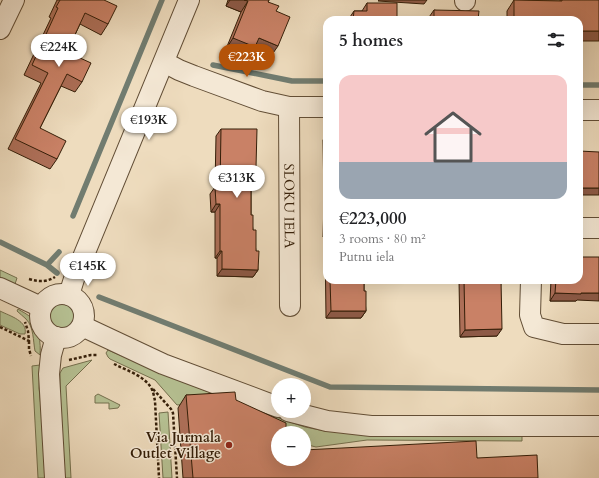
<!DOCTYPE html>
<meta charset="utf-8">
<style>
body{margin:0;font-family:Cardo,serif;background:#f2f2f2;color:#202124;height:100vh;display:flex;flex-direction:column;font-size:15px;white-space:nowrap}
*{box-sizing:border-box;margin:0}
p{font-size:13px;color:#757577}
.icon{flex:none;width:22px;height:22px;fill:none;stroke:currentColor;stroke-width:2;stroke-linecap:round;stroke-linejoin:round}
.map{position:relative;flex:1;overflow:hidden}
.panel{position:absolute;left:323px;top:16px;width:260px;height:268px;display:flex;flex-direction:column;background:#fff;border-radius:12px;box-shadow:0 4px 16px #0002}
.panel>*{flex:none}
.fabs{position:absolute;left:271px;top:378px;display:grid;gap:8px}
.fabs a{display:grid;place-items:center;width:40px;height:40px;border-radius:50%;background:#fff;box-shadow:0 4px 16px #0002;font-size:20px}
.price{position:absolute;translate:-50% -34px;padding:0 9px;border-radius:14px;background:#fff;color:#222;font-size:13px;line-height:26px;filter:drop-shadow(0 1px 2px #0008)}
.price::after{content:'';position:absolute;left:50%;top:24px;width:12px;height:9px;margin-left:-6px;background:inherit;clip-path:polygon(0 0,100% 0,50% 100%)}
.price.current{background:#b45309;color:#fff}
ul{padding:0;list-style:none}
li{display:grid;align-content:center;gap:8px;height:212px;padding:0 16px}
li span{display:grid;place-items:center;height:124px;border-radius:12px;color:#555}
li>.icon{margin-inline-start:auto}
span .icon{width:72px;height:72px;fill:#fffc;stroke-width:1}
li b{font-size:17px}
h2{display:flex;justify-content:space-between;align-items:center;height:48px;padding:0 16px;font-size:17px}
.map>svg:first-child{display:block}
.grass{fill:#b6c193;stroke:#75704e}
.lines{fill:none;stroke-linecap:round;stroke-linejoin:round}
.stream{stroke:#717c70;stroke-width:5.5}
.minor-casing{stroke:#624e36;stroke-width:22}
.path{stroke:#341e08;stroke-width:2.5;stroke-dasharray:3 2;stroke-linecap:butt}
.minor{stroke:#f4e8d5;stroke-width:20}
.wall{fill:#ad6f58;stroke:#341e08}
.shaded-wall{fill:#8d5a47;stroke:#341e08}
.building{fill:#c98166;stroke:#341e08}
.poi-dot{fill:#8f2418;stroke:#f4e8d5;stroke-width:1.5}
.labels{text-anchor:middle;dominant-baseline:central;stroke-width:3;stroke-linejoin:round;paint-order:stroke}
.street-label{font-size:14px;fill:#341e08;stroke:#f4e8d5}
.poi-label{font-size:14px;font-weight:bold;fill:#341e08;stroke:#f4e8d5;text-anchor:end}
</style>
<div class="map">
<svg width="599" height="478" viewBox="0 0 599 478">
<rect width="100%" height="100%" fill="#eedcbe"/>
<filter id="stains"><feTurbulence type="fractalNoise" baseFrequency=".005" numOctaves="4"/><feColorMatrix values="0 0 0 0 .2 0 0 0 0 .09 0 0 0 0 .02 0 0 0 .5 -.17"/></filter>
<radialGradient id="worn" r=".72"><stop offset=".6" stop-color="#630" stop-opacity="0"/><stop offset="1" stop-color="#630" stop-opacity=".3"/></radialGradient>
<path class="grass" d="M 0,270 L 17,278 L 15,284 L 0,277 Z
M48 315a14 14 0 1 1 28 0a14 14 0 1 1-28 0Z
M 18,309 C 22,312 28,314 31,318 C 39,328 41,343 40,355 L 35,351 C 33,341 34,327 26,319 C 23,316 20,314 17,311 Z
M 0,311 C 10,316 28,321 25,334 L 20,334 L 0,325 Z
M 108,350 L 176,379 L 249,408 L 305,427 L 325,431 L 522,436 L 522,441 L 367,440 L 316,447 L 304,444 L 304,433 L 278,433 L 226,402 L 177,405 L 155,380 L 110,359 L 108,357 L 106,353 Z
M 92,360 L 66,386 L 71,478 L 63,478 L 60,398 L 60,373 L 63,368 Z
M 40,365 L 39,388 L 45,446 L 47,478 L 38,478 L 32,366 Z
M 98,394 L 120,405 L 118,408 L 109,409 L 109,403 L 95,403 L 95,396 Z
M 168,412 L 172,478 L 163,478 L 159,413 Z"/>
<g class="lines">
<path class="stream" d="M 213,65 L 292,81 L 327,81
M 583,85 L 599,85
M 73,216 L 162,0
M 0,242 L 47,265 L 57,273
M 47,265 L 59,252
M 99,297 L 330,387 L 599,390"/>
<defs>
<g id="minor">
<path d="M 465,1 L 465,0"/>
<path d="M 0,29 L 14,0"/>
<path d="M 164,62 L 179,70 L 194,76 L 262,101 L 289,107 L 327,107"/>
<path id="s1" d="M 289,107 L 290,306"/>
<path d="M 579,110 L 599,110"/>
<path d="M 579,228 L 599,228"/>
<path d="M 531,280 L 530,315 L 534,327 L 563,334 L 599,334"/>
<path d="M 0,288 L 41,307"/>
<circle cx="62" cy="316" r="22"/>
<path d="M 69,295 L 74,279 L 189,0"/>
<path d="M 82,326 L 163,364 L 278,407"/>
<path d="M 288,411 L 327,421 L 371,426 L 599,426"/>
<path d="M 55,478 L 49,374 L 51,355 L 56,337"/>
</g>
</defs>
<use href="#minor" class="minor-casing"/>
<path class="path" d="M 29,279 C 39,282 47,282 55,277
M 0,327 L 29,341 L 28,331 L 25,322
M 29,341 L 29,349 L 31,356
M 69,360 L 91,355 L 97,355
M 114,364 C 126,370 142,375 150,386 C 153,390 154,396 155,401 L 159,478
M 153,389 L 171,409 L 173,413 L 177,478"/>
<use href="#minor" class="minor"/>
</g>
<path class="wall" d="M 57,0 L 104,0 L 108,24 L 101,35 L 80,24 L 67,52 L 82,82 L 75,92 L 61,86 L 40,128 L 57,159 L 50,169 L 8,149 L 41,83 L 24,75 L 51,18 L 49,17 Z
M 228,0 L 269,0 L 268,2 L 276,11 L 271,56 L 253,49 L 247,57 L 226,49 L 241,12 L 226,6 Z
M 514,0 L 560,1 L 560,0 L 599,0 L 579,20 L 507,20 L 507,11 Z
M 367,3 L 397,20 L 348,20 L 354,11 L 362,11 Z
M 434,10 L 478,20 L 427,20 Z
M 221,129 L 256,167 L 254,169 L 251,190 L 251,215 L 253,230 L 256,251 L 258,270 L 253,277 L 217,276 L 217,258 L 215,258 L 215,212 L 211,212 L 210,194 L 215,187 L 216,136 Z
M 327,134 L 327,280 L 364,280 L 364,291 L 366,311 L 361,318 L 326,318 L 325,237 L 323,237 L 324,201 L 323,140 Z
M 459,280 L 501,280 L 497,336 L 460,337 Z
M 551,280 L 579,280 L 577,300 L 576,301 L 550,301 Z
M 186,395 L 236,400 L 278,459 L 477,458 L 538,478 L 183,478 L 178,408 Z"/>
<path class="shaded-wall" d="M 230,0 L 244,0 L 248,1 L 241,12 L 226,6 Z
M 379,0 L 427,0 L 424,4 L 378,1 Z
M 579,31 L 599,31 L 599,41 L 579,41 Z
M 233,38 L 259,38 L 278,46 L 271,56 L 253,49 L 247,57 L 226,49 Z
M 579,188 L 599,188 L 599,195 L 579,195 Z
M 216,204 L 220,204 L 215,212 L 211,212 Z
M 327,232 L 327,234 L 325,237 L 323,237 Z
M 220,251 L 222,251 L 217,258 L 215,258 Z
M 222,269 L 258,270 L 253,277 L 217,276 Z
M 555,293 L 599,293 L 599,301 L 577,300 L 576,301 L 550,301 Z
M 331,311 L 366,311 L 361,318 L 326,318 Z
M 502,329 L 497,336 L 460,337 L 465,330 Z"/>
<path class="building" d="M 60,0 L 104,0 L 117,6 L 108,24 L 85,13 L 67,52 L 91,63 L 82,82 L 67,74 L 40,128 L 66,141 L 57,159 L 15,139 L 48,73 L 32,65 L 58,8 L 56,7 Z
M 244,0 L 269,0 L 268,2 L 279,6 L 276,11 L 290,17 L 278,46 L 259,38 L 255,47 L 233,38 L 248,1 Z
M 514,0 L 562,1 L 562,0 L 599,0 L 599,31 L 579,31 L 579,20 L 514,20 Z
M 367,3 L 397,3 L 397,20 L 353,20 L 354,11 L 367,11 Z
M 434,10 L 479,11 L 478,20 L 434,20 Z
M 221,129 L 257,129 L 256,167 L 254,167 L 254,186 L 251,186 L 251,215 L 253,215 L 253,230 L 256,230 L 256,251 L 259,251 L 258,270 L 222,269 L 222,251 L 220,251 L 220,204 L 216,204 L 215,187 L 220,187 Z
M 579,151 L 599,152 L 599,188 L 579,188 Z
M 579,257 L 599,257 L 599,293 L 581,293 L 581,294 L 555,293 L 556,280 L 579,280 Z
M 330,280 L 364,280 L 364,291 L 366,291 L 366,311 L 331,311 Z
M 464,280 L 501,280 L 502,329 L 465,330 Z
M 235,392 L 236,400 L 286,423 L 286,433 L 278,433 L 278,459 L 304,459 L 304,450 L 476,441 L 477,458 L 537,455 L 538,478 L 193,478 L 186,395 Z"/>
<circle class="poi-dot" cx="229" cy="445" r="4"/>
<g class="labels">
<g class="street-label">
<text stroke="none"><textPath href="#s1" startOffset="99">SLOKU IELA</textPath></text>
</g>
<g class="poi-label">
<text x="221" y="437">Via Jurmala<tspan x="221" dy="16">Outlet Village</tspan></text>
</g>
</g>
<rect width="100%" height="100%" filter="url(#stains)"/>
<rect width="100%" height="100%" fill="url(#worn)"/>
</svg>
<div class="fabs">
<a>+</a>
<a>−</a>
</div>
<b class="price" style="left:59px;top:68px">€224K</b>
<b class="price current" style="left:247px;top:78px">€223K</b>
<b class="price" style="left:149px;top:141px">€193K</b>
<b class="price" style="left:237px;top:199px">€313K</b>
<b class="price" style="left:88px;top:287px">€145K</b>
<section class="panel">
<h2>5 homes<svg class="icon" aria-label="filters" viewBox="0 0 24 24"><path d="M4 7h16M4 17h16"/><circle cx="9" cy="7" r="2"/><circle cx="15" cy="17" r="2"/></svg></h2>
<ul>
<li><span style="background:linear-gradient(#f6c9c9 70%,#9aa5b1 0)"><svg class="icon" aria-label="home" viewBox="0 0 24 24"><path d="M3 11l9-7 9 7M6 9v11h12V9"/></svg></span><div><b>€223,000</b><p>3 rooms · 80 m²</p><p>Putnu iela</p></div></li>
</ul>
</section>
</div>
